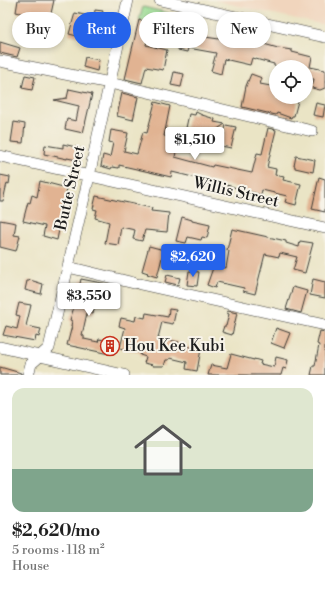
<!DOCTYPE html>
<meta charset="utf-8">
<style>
body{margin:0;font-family:"Libre Bodoni",serif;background:#f2f2f2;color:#222;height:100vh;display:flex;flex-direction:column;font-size:15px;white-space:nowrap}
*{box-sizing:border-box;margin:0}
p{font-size:13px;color:#767676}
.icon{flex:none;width:22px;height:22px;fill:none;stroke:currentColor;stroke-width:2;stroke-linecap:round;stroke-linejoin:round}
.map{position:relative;height:375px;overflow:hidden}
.panel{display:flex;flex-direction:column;background:#fff;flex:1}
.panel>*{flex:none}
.guide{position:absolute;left:12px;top:12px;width:301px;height:36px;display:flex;gap:8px}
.buttons{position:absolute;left:269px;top:60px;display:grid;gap:8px}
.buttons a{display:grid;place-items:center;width:44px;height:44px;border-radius:50%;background:#fff;box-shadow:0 2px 6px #0003;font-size:20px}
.price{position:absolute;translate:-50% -34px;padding:0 9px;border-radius:4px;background:#fff;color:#222;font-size:13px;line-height:26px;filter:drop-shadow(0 1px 2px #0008)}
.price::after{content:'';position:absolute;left:50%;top:24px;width:12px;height:9px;margin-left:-6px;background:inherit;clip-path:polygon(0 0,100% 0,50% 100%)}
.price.current{background:#2563eb;color:#fff}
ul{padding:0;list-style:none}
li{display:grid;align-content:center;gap:8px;height:212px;padding:0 12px}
li span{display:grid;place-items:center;height:124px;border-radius:12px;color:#555}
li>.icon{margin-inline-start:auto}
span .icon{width:72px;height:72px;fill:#fffc;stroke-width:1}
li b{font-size:17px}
.chip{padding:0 14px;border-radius:18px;background:#fff;box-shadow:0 2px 6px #0003;font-size:14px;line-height:36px}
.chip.current{background:#2563eb;color:#fff}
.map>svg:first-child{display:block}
.built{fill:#f1d5bd}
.green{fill:#9bdd94;stroke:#5c7c58}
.building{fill:#e1b392}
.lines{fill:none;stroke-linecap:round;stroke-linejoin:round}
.minor-casing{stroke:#3b3a35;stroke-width:12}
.minor{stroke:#fff;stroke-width:11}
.labels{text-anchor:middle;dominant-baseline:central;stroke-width:4;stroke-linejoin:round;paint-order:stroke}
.street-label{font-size:16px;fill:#1c1c1c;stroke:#f7f3e8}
.poi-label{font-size:16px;fill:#1c1c1c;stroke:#f7f3e8;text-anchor:start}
</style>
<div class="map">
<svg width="325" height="375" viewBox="0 0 325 375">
<rect width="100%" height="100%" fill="#f7f3e8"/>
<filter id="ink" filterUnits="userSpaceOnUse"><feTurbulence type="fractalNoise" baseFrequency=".025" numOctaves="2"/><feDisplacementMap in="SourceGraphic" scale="8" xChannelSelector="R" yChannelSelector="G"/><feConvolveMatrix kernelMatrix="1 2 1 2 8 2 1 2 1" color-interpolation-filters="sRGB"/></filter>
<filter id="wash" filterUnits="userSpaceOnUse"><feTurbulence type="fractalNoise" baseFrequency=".012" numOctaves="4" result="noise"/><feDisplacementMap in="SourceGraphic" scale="16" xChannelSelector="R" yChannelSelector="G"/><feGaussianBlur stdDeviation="0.9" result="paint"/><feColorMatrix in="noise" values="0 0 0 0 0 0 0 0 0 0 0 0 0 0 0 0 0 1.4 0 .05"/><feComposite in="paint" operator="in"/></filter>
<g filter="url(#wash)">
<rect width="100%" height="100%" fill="#eae4c5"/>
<path class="built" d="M 214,0 L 325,0 L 325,25 L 255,10 Z"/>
<path class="green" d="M 143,7 L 169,13 L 164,29 L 150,26 L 150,23 L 139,20 Z"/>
<g id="blocks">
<path class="building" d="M 18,0 L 54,0 L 50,18 L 29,13 L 29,15 L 16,12 Z
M 95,10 L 103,11 L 102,14 L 106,14 L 103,34 L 82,30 L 81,37 L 69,34 L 75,13 L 94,17 Z
M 139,20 L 151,23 L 146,45 L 167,50 L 163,70 L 146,67 L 142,83 L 125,79 Z
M 168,27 L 182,31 L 183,29 L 192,30 L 191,35 L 219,39 L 221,32 L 253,40 L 253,41 L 278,48 L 292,50 L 292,52 L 312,57 L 310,67 L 325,70 L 325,88 L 320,90 L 312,88 L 314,79 L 306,78 L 306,67 L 278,67 L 274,66 L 274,64 L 252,58 L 250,65 L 224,59 L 221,74 L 211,71 L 216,53 L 188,48 L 187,52 L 178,50 L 180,39 L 166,35 Z
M 0,42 L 20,48 L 17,57 L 0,53 Z
M 85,57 L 99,60 L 97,71 L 83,67 Z
M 174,72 L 184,74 L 181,87 L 171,85 Z
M 251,74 L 262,78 L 260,84 L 276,87 L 276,97 L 298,101 L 294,116 L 292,116 L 291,118 L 277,113 L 276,115 L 242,107 L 246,86 Z
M 25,75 L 35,77 L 32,90 L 22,88 Z
M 69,89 L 92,94 L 83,133 L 65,129 L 67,119 L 76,121 L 79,106 L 54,100 L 67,98 Z
M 122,93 L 138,97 L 133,120 L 117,116 Z
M 155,102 L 170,106 L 164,136 L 179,139 L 175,157 L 212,167 L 213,165 L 252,173 L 257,153 L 262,154 L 268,128 L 276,130 L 267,167 L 276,169 L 275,175 L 284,177 L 283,180 L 301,184 L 296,205 L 285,202 L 287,196 L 262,190 L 261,195 L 230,186 L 172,172 L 171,177 L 119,165 L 119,168 L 112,167 L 111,169 L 101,166 L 103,155 L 110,157 L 113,143 L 109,142 L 111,130 L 128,133 L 124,151 L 137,154 L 143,132 L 147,133 Z
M 316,103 L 325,105 L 323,117 L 313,115 Z
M 196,112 L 202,115 L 215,119 L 214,122 L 225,124 L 210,134 L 186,128 L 189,114 L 195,115 Z
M 14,122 L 25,124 L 23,143 L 11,142 Z
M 226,125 L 236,127 L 231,148 L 221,146 Z
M 63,144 L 80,148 L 77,160 L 67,158 L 67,159 L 44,154 L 45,145 L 63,148 Z
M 296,156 L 315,160 L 313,172 L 295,168 L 295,166 L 294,166 Z
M 0,175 L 10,177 L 9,184 L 7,183 L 3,201 L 0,201 Z
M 319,177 L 325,179 L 325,212 L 312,209 Z
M 40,181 L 67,188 L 57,240 L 43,236 L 45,226 L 23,221 L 28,202 L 30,203 L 32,195 L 37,197 Z
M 96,196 L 152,208 L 151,211 L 169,213 L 167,232 L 145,230 L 142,241 L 133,239 L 135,230 L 121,227 L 118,245 L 105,243 L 109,222 L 95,218 L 97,210 L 93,209 Z
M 182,217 L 192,220 L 192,221 L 210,225 L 207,238 L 202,237 L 201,240 L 188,237 L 186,243 L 176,241 Z
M 0,220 L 16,223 L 14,235 L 20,236 L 16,251 L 0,247 Z
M 232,229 L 286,241 L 286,243 L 299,247 L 300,241 L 313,243 L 305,273 L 293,270 L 297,257 L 280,253 L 279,257 L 265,254 L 255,294 L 243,291 L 244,288 L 217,282 L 215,288 L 207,285 L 214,265 L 226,268 L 229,251 L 227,250 Z
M 149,246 L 164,250 L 157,277 L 147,274 L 148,273 L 142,271 Z
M 189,271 L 199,272 L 197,286 L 187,285 Z
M 167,275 L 180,278 L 178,285 L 165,282 Z
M 81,279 L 117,286 L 115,291 L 106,289 L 104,298 L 97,296 L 93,314 L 87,313 L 82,335 L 84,336 L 84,339 L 98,342 L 99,339 L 104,340 L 105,338 L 117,341 L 114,354 L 110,351 L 109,354 L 67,345 L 72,326 L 71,326 L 72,321 L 70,320 L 77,297 Z
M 313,279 L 325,282 L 325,298 L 310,295 Z
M 30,280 L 43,284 L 41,294 L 25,290 L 27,281 L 29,281 Z
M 293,287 L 307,291 L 301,313 L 286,309 Z
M 19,303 L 31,305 L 26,326 L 41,329 L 39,337 L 36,336 L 35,341 L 3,335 L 6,326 L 17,329 L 20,316 L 16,315 Z
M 169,309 L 176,310 L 173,324 L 162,322 L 158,338 L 179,342 L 178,345 L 201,349 L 197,371 L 186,369 L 187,362 L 170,358 L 169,360 L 166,360 L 164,366 L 153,366 L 153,365 L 144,363 L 146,357 L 140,355 L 141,353 L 120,348 L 125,328 L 119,326 L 121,318 L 135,321 L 136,316 L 145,318 L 146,313 L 168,317 Z
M 228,311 L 237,313 L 232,335 L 222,332 L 224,326 L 226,326 L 229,314 L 227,313 Z
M 276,328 L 290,333 L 284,348 L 271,343 Z
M 320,331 L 325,332 L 325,375 L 311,375 L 313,366 L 315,366 L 319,345 L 317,344 Z
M 231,354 L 254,360 L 254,359 L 261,361 L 260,364 L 274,367 L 276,357 L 288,360 L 286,369 L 283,368 L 281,375 L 208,375 L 211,365 L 227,368 Z
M 0,367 L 21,373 L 21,375 L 0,375 Z"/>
</g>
</g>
<g filter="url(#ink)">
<use href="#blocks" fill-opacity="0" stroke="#3b3a35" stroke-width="1"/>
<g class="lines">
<defs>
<path id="minor" d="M 160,0 L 325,37
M 0,61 L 110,83 L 312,131
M 0,156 L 325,228
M 68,267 L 134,283
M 140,284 L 325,325
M 0,347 L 124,375
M 28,375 L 31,364 L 49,348 L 87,185 L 128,0"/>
</defs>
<use href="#minor" class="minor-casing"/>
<use href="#minor" class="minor"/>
</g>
</g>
<defs>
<symbol id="building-ring" viewBox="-11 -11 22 22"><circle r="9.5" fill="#f7f3e8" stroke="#c8321e" stroke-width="1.5"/><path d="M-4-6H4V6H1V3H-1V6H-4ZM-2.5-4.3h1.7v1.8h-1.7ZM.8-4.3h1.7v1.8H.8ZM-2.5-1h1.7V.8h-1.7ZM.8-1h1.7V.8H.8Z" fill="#c8321e"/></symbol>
</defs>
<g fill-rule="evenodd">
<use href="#building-ring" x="99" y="335" width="22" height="22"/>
</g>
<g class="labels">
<g class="street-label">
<text transform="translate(70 188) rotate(-77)">Butte Street</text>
<text transform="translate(236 192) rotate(13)">Willis Street</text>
</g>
<g class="poi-label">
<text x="124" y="346">Hou Kee Kubi</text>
</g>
</g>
</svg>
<div class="buttons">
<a><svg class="icon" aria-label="locate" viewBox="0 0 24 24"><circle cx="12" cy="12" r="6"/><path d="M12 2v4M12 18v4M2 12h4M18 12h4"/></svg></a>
</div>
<b class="price" style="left:195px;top:161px">$1,510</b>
<b class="price current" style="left:193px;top:278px">$2,620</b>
<b class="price" style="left:89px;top:317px">$3,550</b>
<div class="guide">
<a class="chip">Buy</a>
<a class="chip current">Rent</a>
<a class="chip">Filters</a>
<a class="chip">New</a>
</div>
</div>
<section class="panel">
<ul>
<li><span style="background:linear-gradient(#dfe7d0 65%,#7fa58c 0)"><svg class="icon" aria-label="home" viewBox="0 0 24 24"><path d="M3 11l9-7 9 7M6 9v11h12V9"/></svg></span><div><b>$2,620/mo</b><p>5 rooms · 118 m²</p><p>House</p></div></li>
</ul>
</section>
